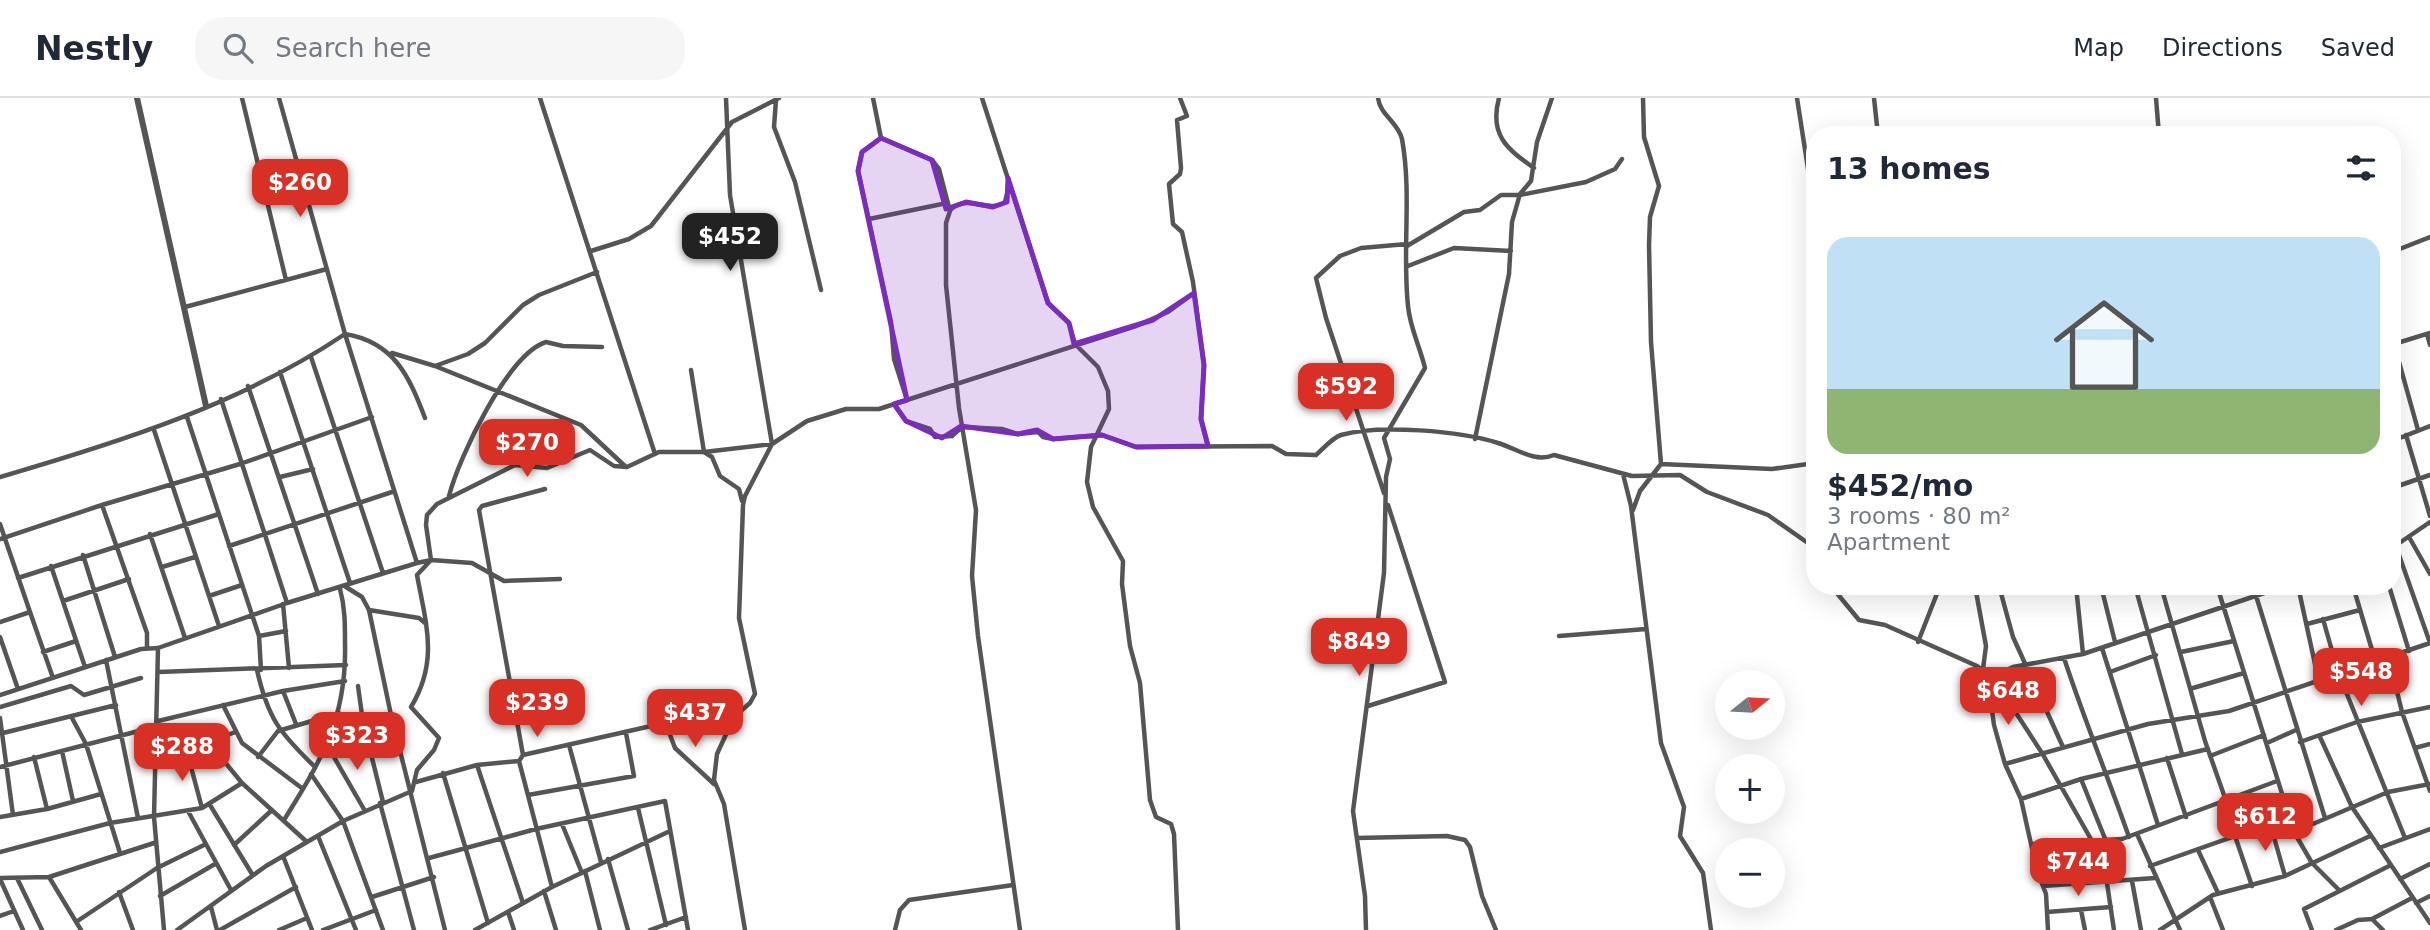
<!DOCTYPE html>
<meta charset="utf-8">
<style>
body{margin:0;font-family:"DejaVu Sans",sans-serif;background:#f6f6f7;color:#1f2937;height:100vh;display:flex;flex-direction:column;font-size:26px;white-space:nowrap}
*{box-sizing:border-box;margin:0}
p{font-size:23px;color:#747a83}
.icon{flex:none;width:38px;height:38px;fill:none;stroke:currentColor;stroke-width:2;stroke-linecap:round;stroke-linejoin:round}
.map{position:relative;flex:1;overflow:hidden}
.details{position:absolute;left:1806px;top:28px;width:595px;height:469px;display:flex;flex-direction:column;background:#fff;border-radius:28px;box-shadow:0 7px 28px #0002}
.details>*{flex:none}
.needle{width:46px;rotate:72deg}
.buttons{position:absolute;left:1715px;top:572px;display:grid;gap:14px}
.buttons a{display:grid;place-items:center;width:70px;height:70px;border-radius:50%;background:#fff;box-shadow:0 7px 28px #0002;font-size:35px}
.price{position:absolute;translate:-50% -60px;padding:0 16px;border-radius:14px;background:#d93025;color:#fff;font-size:23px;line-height:46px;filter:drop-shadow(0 2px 4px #0008)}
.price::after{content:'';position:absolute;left:50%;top:42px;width:21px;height:16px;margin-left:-10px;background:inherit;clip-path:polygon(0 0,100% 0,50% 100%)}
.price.selected{background:#222;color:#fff}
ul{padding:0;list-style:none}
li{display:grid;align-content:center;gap:14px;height:371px;padding:0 21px}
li+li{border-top:2px solid #e0e1e3}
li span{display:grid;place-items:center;height:217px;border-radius:21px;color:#555}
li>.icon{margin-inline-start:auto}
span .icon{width:126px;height:126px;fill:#fffc;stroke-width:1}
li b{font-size:30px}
h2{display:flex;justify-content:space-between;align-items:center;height:84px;padding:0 21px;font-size:30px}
header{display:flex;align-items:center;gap:42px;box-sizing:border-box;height:98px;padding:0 35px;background:#fff;border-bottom:2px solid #e0e1e3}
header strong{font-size:33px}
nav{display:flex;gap:38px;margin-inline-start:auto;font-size:24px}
.search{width:490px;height:63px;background:#f6f6f7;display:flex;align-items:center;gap:18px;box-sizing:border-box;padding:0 24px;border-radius:28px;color:#747a83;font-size:26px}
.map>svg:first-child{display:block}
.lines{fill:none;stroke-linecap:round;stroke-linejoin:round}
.minor{stroke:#555;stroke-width:4.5}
.tertiary{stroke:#555;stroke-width:6}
.marked{fill:#7b2cbf;fill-opacity:0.2;stroke:#7b2cbf;stroke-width:5;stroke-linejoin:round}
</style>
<header>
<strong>Nestly</strong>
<div class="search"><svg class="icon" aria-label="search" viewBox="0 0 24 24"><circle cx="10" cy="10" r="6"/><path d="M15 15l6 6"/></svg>Search here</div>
<nav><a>Map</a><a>Directions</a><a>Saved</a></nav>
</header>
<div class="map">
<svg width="2430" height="832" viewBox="0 0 2430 832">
<rect width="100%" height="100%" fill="#fff"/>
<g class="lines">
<path class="minor" d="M 242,0 L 286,182
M 279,0 L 345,236 L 417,465
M 540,0 L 655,356
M 726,0 L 730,97 L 772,346 L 745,398 L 743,407 L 739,520 L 755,596 L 750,605 L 734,619 L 717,656 L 714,682 L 724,706 L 745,832
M 873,0 L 881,40 L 932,62 L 939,71 L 950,113 L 946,125 L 946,187 L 959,310 L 976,412 L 972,478 L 978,538 L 1020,832
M 982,0 L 1048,205 L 1069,225 L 1075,246 L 1098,269 L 1108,293 L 1109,311 L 1091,349 L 1087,384 L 1093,409 L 1123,463 L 1122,486 L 1130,548 L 1140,585 L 1150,702 L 1156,719 L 1171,726 L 1174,736 L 1178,832
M 1180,0 L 1187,18 L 1177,22 L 1181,70 L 1180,76 L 1169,86 L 1173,126 L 1182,134 L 1193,184 L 1204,267 L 1201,321 L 1208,348
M 1499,0 C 1489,37 1507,51 1534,70
M 1797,0 L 1815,116
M 1874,0 L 1878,37
M 2156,0 L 2159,37
M 776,2 L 774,29 L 795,84 L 821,192
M 881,40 L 862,54 L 858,73 L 891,224 L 894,261 L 907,302
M 950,112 C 968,95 987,116 1005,104 L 1008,92
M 869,121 L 947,105
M 1815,131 L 1815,157
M 1407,148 L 1464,114 L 1480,112 L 1501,97 L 1520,97 L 1586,84 L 1615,71 L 1622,61
M 591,153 L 629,141 L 651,128 L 732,24 L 779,0
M 2392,154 L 2430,139
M 1408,168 L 1454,150 L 1511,153
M 185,209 L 327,171
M 2427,236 L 2430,247
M 2394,246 L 2418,332
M 2394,246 L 2430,235
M 392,255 L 435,268 L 581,327 L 626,369
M 311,259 L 383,475
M 435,268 L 468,256 L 485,245 L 523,207 L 539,197 L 597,174
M 691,272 L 704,354 L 712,359 L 720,378 L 739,391 L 742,403
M 280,274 L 350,485
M 248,288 L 318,496
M 221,301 L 287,505
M 894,306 L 906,323 L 930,331 L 935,339 L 952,338 L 962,329 L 1002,331 L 1018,336 L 1038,334 L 1043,339 L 1053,341 L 1102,337 L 1136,349 L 1272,348 L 1286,356 L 1316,357 C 1323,351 1332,340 1341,337 C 1379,326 1461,333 1498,345 C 1518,351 1534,365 1554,357 L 1632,378 L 1680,377 L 1707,394 L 1768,417 L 1815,450
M 187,319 L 259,538 L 261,572
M 154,332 L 219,528
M 2406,337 L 2430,418
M 1475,341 L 1509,176 L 1512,124 L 1520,96 L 1531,83 L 1537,44 L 1552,0
M 2392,343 L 2430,328
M 1661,366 L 1772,371 L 1815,365
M 1623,376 L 1631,408 L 1661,645 L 1684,709 L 1680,738 L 1703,775 L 1711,832
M 0,379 C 120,344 241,306 345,236 C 394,244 409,278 425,320
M 280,379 L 313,371
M 2392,390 L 2430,377
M 1384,395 L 1326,220 L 1316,180 L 1340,158 L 1361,150 L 1407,146
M 449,398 C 459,359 508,256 546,244 L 563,248 L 602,249
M 102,407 L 240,366 L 372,319
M 1633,412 L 1640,393 L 1661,366 L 1651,244 L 1649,147 L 1650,119 L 1659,88 L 1644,39 L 1643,0
M 0,426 L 30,514
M 150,436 L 185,540
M 2392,437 L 2430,545
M 2409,439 L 2430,476
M 0,441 L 102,407 L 147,535 L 147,550
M 229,448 L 392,394
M 2392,450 L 2430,424
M 83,457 L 115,559
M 51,468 L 85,569
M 162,469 L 195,459
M 18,480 L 219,416
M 1831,488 L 1859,522 L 1885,527 L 1977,568 L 1987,576 L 1994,627 L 2005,666 L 2021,701 L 2037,773 L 2046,796 L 2048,832
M 1975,488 L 1986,548 L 1983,571
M 1999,488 L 2013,539 L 2063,649
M 2076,488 L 2083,556
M 2101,488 L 2115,544
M 2135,488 L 2182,656
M 2161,488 L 2205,643 L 2238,737
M 2217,488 L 2294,734 L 2312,765 L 2338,791
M 2253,488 L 2325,720
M 2298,488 L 2318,580
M 2353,488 L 2375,562
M 2389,488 L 2409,553
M 346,489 L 362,499 L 369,512 L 391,617 L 445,832
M 209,498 L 242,487
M 63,503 L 129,481
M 283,506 L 289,570
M 369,512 L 419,520 L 425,525
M 2323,521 L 2338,574 L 2405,740
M 0,524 L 30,514 L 53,580
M 2307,526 L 2360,512
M 259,538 L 286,533
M 1559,538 L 1646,531
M 0,539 L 18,591
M 1918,544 L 1940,488
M 158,550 L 154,719 L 164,832
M 2102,550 L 2158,727
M 43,554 L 76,543
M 2181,554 L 2234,543
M 2064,560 C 2084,621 2108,679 2129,739
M 2389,561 L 2402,614 L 2430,693
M 106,562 L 138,720
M 257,572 C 268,621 280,635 315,669
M 159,574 L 346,567
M 2110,574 L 2156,557
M 1992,578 L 2042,655 L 2092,743
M 1989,580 L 2013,569 L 2083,556 L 2285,488
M 358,588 L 363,624 L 383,704
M 2193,590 L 2244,575
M 283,593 L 296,626
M 0,597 L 141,551 L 158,550 L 287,505 L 417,465 L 431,462 L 472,465 L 504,483 L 560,481
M 223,607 L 242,645 L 303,691
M 1368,608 L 1445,584 L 1388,407
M 0,609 L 71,588 L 84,597 L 141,580
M 0,620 L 13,717
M 72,620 L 86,646 L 120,755
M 158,623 L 283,593 L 345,583
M 334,631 L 391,617
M 3,635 L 116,607
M 2320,639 L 2352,709 L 2430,825
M 2300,644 L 2357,624 L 2430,609
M 2267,645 L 2296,632
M 210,646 L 242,685 L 307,744
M 327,647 L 365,713
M 569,647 L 601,764
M 2415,650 L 2430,646
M 62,653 L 73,703
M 187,654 L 202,710
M 523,657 L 479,412 L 482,408 L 545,391
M 2210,658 L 2264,637
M 34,659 L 47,711
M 156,659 L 187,654 L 235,634
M 258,659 L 278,633 L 339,615
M 2167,660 L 2186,719
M 519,663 L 552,789
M 2005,666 L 2148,626 L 2229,613 L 2430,545
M 477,667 L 523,805
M 0,669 L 158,628
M 443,675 L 488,825
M 311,676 L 343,723 L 383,832
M 2081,681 L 2106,743
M 416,684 L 477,667 L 519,663 L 523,657 L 660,626 L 667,629 L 675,650 L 714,686
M 528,697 L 634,678 L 626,635
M 2021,701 L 2081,681 L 2208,651
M 380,705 L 414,832
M 210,707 L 252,776
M 638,710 L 666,827
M 188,713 L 231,792
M 0,719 L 47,711 L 101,696
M 284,722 C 322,661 347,620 345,545 C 345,526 345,509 340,491
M 2270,725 L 2285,778
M 562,726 L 582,775
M 2294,734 L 2388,694 L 2430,686
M 2137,736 L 2180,832
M 318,738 L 356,832
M 2235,738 L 2252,788
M 1357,740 L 1447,738 L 1465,742 L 1470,749 L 1482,798 L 1496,832
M 2071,745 L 2074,786
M 2031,746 L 2122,741 L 2277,683
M 234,747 L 272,712
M 2379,750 L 2430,731
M 2198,752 L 2218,795
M 0,754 L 110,725 L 202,710 L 242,685
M 283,758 L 312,832
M 429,760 L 536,731 L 665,703 L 688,832
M 608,761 L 628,832
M 2150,768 L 2289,719
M 585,773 L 600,832
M 49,779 L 81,832
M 0,780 L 49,779 L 154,745
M 17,780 L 42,832
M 0,781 L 23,832
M 2400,781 L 2430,766
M 2132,783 L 2141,832
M 2107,785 L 2114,832
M 2043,788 L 2155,780
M 544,793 L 556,832
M 119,794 L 133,832
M 160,798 L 215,766
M 372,799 L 434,779
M 2210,799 L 2223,832
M 2416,805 L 2430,798
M 211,809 L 217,832
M 2081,812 L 2085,832
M 508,814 L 514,832
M 2047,814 L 2111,809
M 0,818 L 14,813
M 2372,821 L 2383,832
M 76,824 L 157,770 L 204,747
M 177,832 L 266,768 L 343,723 L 412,693 L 417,672 L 434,652 L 439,640 L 411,609 C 439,563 426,526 417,477 L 431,462 L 426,427 L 427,417 L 437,406 L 515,367 L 547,370 L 590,352 L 614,368 L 627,369 L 659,354 L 704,354 L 772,346 L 807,323 L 846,311 L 879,311 L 1136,228 L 1168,214 L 1194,195
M 220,832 L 296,789
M 279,832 L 307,820
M 323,832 L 376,812
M 475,832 L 552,789 L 670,733
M 650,832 L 686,819
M 895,832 L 900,812 L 909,802 L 1013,787
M 1366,832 L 1365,798 L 1353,713 L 1384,475 L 1386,379 L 1390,361 L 1384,340 L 1425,270 C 1420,249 1410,230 1408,208 C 1402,152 1412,96 1402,41 C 1398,24 1380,17 1378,0
M 2160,832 L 2213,797 L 2285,778 L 2370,738
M 2312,832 L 2304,811 L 2391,767
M 2336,832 L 2358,822 L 2372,821 L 2412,800"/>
<path class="tertiary" d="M 137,0 L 206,308"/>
</g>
<path class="marked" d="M 881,40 L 932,62 L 946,111 L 966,104 L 993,109 L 1007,104 L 1008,80 L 1048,205 L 1069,225 L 1074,246 L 1153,222 L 1194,195 L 1204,267 L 1201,321 L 1208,348 L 1136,349 L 1102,337 L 1053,341 L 1037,332 L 1018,336 L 961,328 L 942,340 L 906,323 L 894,306 L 907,302 L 858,73 L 862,54 Z"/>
</svg>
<div class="buttons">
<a><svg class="needle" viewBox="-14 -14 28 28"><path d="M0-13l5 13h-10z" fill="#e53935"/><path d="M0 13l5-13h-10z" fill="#747a83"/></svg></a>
<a>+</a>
<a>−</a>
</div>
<b class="price" style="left:300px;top:121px">$260</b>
<b class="price selected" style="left:730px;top:175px">$452</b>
<b class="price" style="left:1346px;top:325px">$592</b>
<b class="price" style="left:527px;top:381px">$270</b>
<b class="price" style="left:1359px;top:580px">$849</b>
<b class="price" style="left:2361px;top:610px">$548</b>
<b class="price" style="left:2008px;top:629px">$648</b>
<b class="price" style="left:537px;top:641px">$239</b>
<b class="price" style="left:695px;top:651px">$437</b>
<b class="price" style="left:357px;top:674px">$323</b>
<b class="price" style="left:182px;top:685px">$288</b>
<b class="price" style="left:2265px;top:755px">$612</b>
<b class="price" style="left:2078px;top:800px">$744</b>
<section class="details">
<h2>13 homes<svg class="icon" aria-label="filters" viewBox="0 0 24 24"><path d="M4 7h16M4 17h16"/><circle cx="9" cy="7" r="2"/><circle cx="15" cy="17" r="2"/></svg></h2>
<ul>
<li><span style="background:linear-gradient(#bfe0f5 70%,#8fb573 0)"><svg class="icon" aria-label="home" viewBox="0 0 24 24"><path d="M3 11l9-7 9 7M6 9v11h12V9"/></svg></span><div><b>$452/mo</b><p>3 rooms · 80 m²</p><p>Apartment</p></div></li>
</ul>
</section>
</div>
